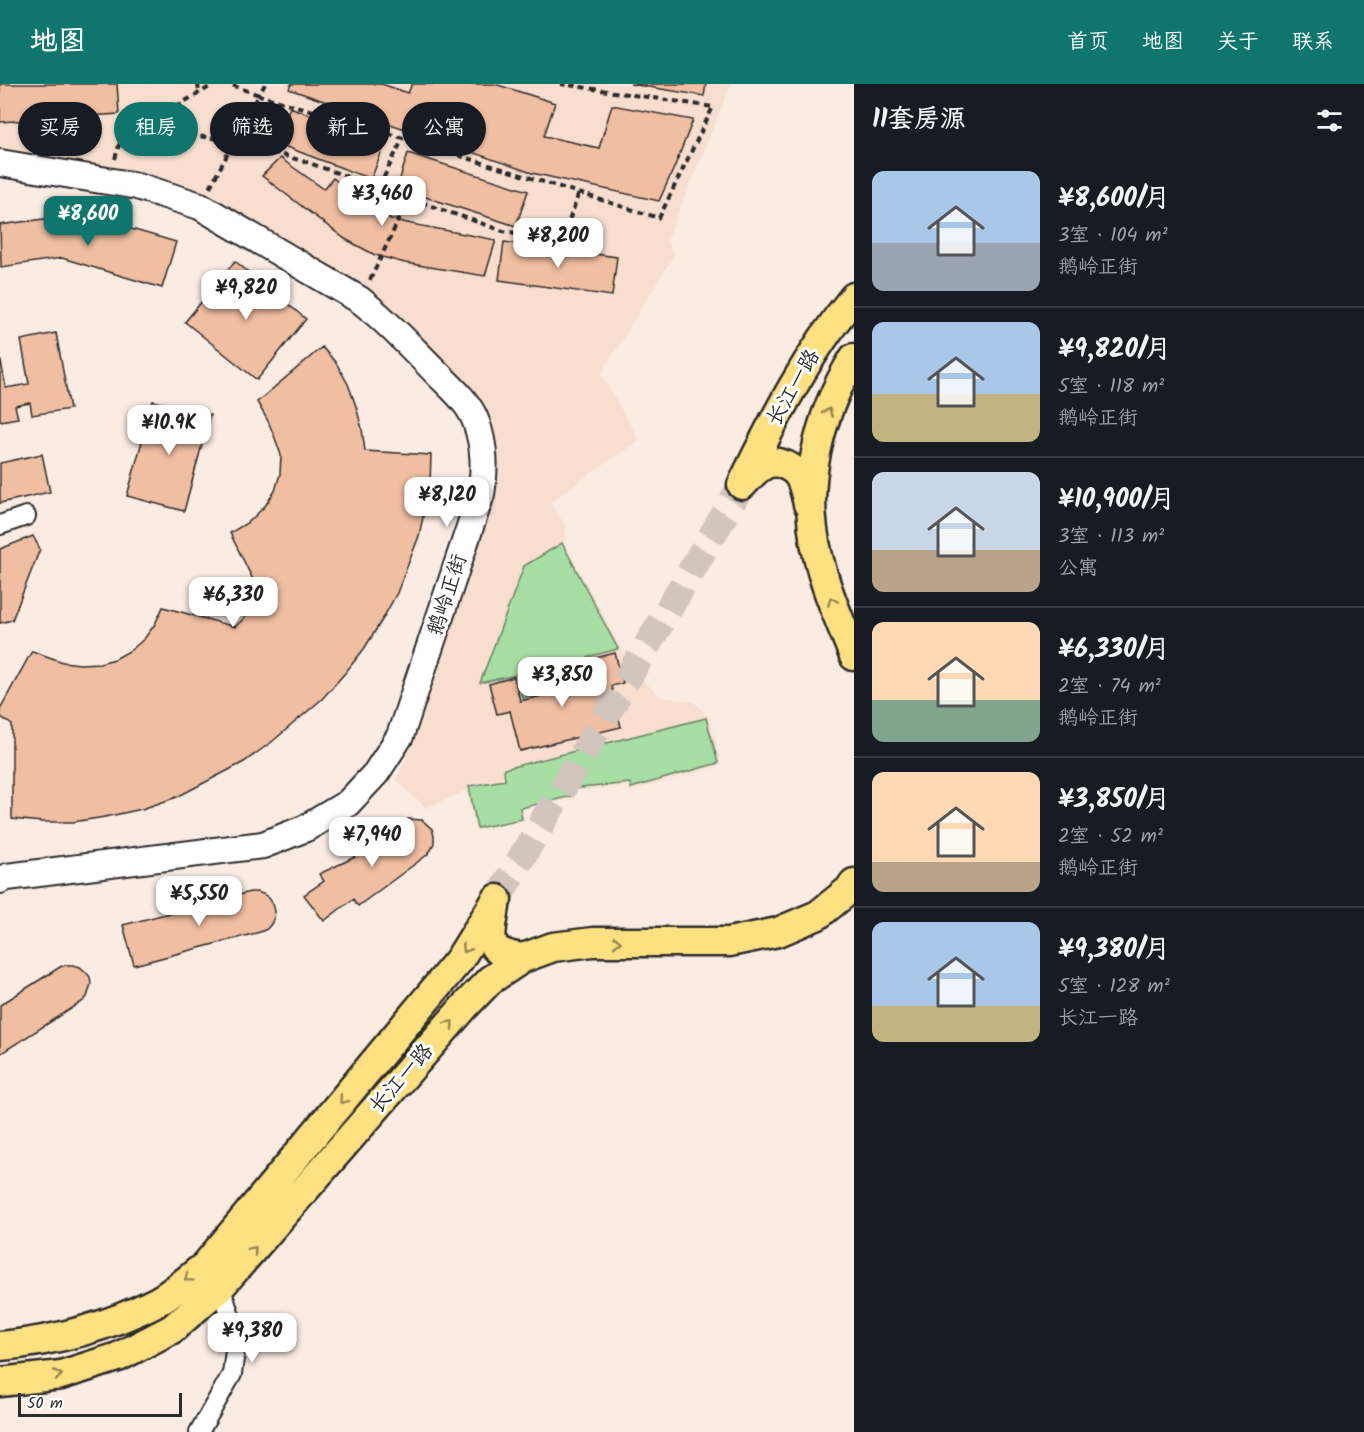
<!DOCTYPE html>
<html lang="zh">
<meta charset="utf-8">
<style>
body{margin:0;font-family:Kalam,"LXGW WenKai TC",sans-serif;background:#242831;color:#f1f3f6;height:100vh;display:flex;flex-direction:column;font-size:22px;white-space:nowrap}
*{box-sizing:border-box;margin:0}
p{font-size:20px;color:#9ea1a6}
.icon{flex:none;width:33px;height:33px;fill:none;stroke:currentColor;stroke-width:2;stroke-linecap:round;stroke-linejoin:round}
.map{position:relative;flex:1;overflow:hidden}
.panel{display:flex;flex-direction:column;background:#171b24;width:510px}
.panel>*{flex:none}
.guide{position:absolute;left:18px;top:18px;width:570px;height:54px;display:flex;gap:12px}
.scale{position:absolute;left:18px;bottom:15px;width:164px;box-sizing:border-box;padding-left:6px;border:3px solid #2b2b2b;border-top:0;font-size:16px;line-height:21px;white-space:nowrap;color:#2b2b2b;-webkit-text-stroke:4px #fff;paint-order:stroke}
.price{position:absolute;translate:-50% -51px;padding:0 14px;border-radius:12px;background:#fff;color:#222;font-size:20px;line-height:39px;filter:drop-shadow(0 2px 3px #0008)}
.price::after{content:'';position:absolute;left:50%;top:36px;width:18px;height:14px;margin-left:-9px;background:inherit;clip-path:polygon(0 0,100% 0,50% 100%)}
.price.active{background:#0f766e;color:#fff}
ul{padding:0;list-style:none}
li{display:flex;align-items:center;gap:18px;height:150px;padding:0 18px}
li+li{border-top:2px solid #363941}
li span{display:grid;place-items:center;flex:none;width:168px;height:120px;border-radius:12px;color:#555}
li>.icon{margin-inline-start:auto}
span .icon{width:72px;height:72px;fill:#fffc;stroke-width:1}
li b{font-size:26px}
h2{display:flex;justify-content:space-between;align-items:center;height:72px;padding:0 18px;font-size:26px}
.tag{padding:0 21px;border-radius:27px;background:#171b24;box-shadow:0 2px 4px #0004;font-size:21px;line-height:54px}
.tag.active{background:#0f766e;color:#fff}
header{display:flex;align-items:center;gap:36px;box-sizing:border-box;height:84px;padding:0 30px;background:#0f766e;color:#fff}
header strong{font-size:28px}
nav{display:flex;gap:33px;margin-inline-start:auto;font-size:21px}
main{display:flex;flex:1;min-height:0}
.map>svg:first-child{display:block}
.built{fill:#f7decf}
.green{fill:#a6dea3;stroke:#688467;stroke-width:1.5}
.building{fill:#f0bea1;stroke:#2b2b2b;stroke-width:1.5}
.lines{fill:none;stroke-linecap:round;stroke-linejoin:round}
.primary-tunnel{stroke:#d1c5be;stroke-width:28;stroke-dasharray:28 14;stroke-linecap:butt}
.street-casing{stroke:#2b2b2b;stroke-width:22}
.secondary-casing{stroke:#2b2b2b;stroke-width:30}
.primary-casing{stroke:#2b2b2b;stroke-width:33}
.path{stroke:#2b2b2b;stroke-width:4;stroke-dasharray:6 4.5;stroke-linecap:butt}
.street{stroke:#fff;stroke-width:18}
.secondary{stroke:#fff;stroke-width:26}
.primary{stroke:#fde080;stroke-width:28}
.oneway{stroke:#948656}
.labels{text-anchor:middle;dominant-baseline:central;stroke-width:6;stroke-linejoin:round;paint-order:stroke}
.street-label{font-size:21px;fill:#2b2b2b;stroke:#fff}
</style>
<header>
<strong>地图</strong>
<nav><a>首页</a><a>地图</a><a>关于</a><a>联系</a></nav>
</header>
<main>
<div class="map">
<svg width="854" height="1348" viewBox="0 0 854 1348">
<rect width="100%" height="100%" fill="#faece3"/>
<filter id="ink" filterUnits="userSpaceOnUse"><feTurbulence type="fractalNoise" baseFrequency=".0167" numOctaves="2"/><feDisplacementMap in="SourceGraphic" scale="12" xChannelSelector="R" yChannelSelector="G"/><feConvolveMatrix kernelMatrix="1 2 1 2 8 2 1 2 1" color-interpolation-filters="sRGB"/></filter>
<g filter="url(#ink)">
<path class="built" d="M 0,0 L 731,0 L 667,157 L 674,171 L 601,290 L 639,356 L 550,418 L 566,443 L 564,458 L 629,580 L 645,599 L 661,613 L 694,618 L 709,632 L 721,681 L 629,708 L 628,702 L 574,707 L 575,714 L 523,726 L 525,737 L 475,747 L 467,706 L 426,724 L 396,696 L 413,660 L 495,406 L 495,374 L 494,351 L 486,331 L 474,312 L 207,114 L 172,99 L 15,66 L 0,67 Z"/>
<path class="green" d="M 562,459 L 618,565 L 588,573 L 594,596 L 522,614 L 516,591 L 480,599 L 524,482 Z
M 706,634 L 718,679 L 631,704 L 630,699 L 571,705 L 572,712 L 520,724 L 522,735 L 477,744 L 469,702 L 505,696 L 504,685 Z"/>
<path class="building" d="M 0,0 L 117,0 L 119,30 L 0,38 Z
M 291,0 L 382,0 L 408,9 L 412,0 L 495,0 L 555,19 L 544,52 L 599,64 L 612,21 L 693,36 L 674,84 L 659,117 L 532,89 L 289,5 Z
M 630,0 L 706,0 L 704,12 Z
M 290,23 L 385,60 L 371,95 L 276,59 Z
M 408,69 L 528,107 L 516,142 L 397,104 Z
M 280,74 L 324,105 L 333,94 L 371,123 L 391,135 L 412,140 L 496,156 L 485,192 L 405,179 L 375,171 L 345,155 L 262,92 Z
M 80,130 L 176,158 L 162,204 L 62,174 L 1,183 L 0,141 Z
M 504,158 L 617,173 L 612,212 L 499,196 Z
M 235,177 L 306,235 L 257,296 L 185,238 Z
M 56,249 L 70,325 L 32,331 L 30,319 L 15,322 L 18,334 L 0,337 L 0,273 L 6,304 L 29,300 L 21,256 Z
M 322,263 L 336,279 L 348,300 L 356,322 L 362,345 L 365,367 L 431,371 L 430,399 L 419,452 L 397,509 L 382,536 L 364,565 L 345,589 L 322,615 L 273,657 L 244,678 L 177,713 L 142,725 L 105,733 L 73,738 L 42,738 L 12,735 L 12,641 L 0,632 L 0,625 L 32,567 L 63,578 L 80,580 L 100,579 L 115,575 L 131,566 L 144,555 L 155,540 L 163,523 L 235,543 L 263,516 L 230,449 L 250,437 L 265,422 L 275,407 L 280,390 L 281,371 L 275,354 L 268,337 L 257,318 Z
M 153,317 L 210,331 L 184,427 L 127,412 Z
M 42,370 L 50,408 L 0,419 L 0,379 Z
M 33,452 L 40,465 L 12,536 L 0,539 L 0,465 Z
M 615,569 L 623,599 L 611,602 L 621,643 L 520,667 L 510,627 L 497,630 L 489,600 L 514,593 L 520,617 L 597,599 L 591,575 Z
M 408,735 L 422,736 L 432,745 L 434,752 L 434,759 L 431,766 L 427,771 L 358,822 L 353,815 L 324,837 L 304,811 L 324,797 L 319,790 L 355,773 Z
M 250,808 L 256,808 L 263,810 L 269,814 L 273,820 L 275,827 L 274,834 L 271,840 L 267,845 L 260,848 L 134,881 L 123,841 Z
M 66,881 L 73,881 L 80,883 L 86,888 L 90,893 L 91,900 L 87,913 L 82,918 L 0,970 L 0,921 L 60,883 Z"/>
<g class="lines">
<path class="primary-tunnel" d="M 497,815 L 742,401"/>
<defs>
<path id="street" d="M 0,441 L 26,432
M 199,1348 L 232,1290 L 237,1251 L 220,1203"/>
<path id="secondary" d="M 0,79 L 137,102 L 200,122 L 360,216 C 387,237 409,261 433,285 C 448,301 469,317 476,338 C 485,363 485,385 481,410 L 400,652 L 376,689 L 348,719 L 306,744 L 263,761 L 7,793 L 0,796"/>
<path id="primary" d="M 854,274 C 817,333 801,405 818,472 C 826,507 841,539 854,572
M 743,400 C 749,394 754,387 761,383 C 766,379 773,378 779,379 C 802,385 803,400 808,420
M 742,401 C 774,335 807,270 854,213
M 495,823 C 490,855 484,869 523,874
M 0,1262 C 55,1257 106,1244 156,1218 C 173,1209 189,1194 205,1182 L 459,876 L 497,815
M 0,1298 L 61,1291 L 118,1273 L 172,1245 L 220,1203 L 465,922 L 490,896 L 523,874 L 553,863 L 593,858 L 729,858 L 778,848 L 818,831 L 849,806 L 854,799"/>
</defs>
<use href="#street" class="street-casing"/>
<use href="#secondary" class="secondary-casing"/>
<use href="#primary" class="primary-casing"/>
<path class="path" d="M 198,0 L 199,9
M 265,0 L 259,11 L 403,54 L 659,134 L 713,23 L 561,0
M 138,44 L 234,57 L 306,78 L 503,147 L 562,156 L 579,109
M 115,75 L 119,61 L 138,44 L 215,0
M 210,103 L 259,11 L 229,0
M 379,103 L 403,54
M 370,196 L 409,114"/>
<use href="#street" class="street"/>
<use href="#secondary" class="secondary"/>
<use href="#primary" class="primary"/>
</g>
<defs><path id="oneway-chevron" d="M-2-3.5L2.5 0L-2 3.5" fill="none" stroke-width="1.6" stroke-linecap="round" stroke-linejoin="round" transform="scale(1.5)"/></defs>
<g class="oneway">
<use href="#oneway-chevron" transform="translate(828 328) rotate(-69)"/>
<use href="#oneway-chevron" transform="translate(832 517) rotate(-112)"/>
<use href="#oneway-chevron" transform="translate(617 858) rotate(1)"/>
<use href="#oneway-chevron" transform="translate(466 865) rotate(122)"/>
<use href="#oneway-chevron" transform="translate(450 940) rotate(-49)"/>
<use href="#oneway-chevron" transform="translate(343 1016) rotate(130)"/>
<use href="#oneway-chevron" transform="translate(253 1166) rotate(-49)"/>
<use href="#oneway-chevron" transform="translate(188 1194) rotate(143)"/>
<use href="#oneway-chevron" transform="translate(58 1291) rotate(-10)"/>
</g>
</g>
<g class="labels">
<g class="street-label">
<text transform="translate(794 304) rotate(-60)">长江一路</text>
<text transform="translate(448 511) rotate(-72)">鹅岭正街</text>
<text transform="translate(402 995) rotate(-49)">长江一路</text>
</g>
</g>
</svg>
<div class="scale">50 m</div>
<b class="price" style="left:382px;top:143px">¥3,460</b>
<b class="price active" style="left:88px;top:163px">¥8,600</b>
<b class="price" style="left:558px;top:185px">¥8,200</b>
<b class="price" style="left:246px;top:237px">¥9,820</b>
<b class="price" style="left:169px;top:372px">¥10.9K</b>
<b class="price" style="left:447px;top:444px">¥8,120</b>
<b class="price" style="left:233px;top:544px">¥6,330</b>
<b class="price" style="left:562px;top:624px">¥3,850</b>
<b class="price" style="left:372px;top:784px">¥7,940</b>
<b class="price" style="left:199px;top:843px">¥5,550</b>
<b class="price" style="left:252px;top:1280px">¥9,380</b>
<div class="guide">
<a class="tag">买房</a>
<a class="tag active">租房</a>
<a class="tag">筛选</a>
<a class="tag">新上</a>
<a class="tag">公寓</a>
</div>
</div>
<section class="panel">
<h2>11套房源<svg class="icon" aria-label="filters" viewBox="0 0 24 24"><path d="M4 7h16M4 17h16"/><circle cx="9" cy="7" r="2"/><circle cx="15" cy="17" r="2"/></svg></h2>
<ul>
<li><span style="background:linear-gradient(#a9c7e8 60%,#9aa5b1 0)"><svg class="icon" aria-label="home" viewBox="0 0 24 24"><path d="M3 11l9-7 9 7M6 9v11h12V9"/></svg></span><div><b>¥8,600/月</b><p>3室 · 104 m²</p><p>鹅岭正街</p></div></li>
<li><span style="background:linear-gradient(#a9c7e8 60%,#c2b280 0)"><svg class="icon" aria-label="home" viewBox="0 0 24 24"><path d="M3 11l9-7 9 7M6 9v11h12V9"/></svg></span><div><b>¥9,820/月</b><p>5室 · 118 m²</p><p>鹅岭正街</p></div></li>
<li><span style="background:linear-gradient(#c9d6e8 65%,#b9a48a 0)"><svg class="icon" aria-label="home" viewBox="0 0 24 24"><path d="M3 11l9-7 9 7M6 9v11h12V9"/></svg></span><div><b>¥10,900/月</b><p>3室 · 113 m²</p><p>公寓</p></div></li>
<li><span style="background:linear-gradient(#ffd9b3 65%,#7fa58c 0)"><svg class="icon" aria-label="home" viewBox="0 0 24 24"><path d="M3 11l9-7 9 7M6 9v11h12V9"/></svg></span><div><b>¥6,330/月</b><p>2室 · 74 m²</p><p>鹅岭正街</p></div></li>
<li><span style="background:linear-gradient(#ffd9b3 75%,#b9a48a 0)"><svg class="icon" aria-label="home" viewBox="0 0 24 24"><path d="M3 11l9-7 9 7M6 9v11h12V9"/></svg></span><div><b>¥3,850/月</b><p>2室 · 52 m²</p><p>鹅岭正街</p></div></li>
<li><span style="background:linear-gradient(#a9c7e8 70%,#c2b280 0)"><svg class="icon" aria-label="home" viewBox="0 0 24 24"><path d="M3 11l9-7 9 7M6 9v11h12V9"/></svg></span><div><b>¥9,380/月</b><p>5室 · 128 m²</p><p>长江一路</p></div></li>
</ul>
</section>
</main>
